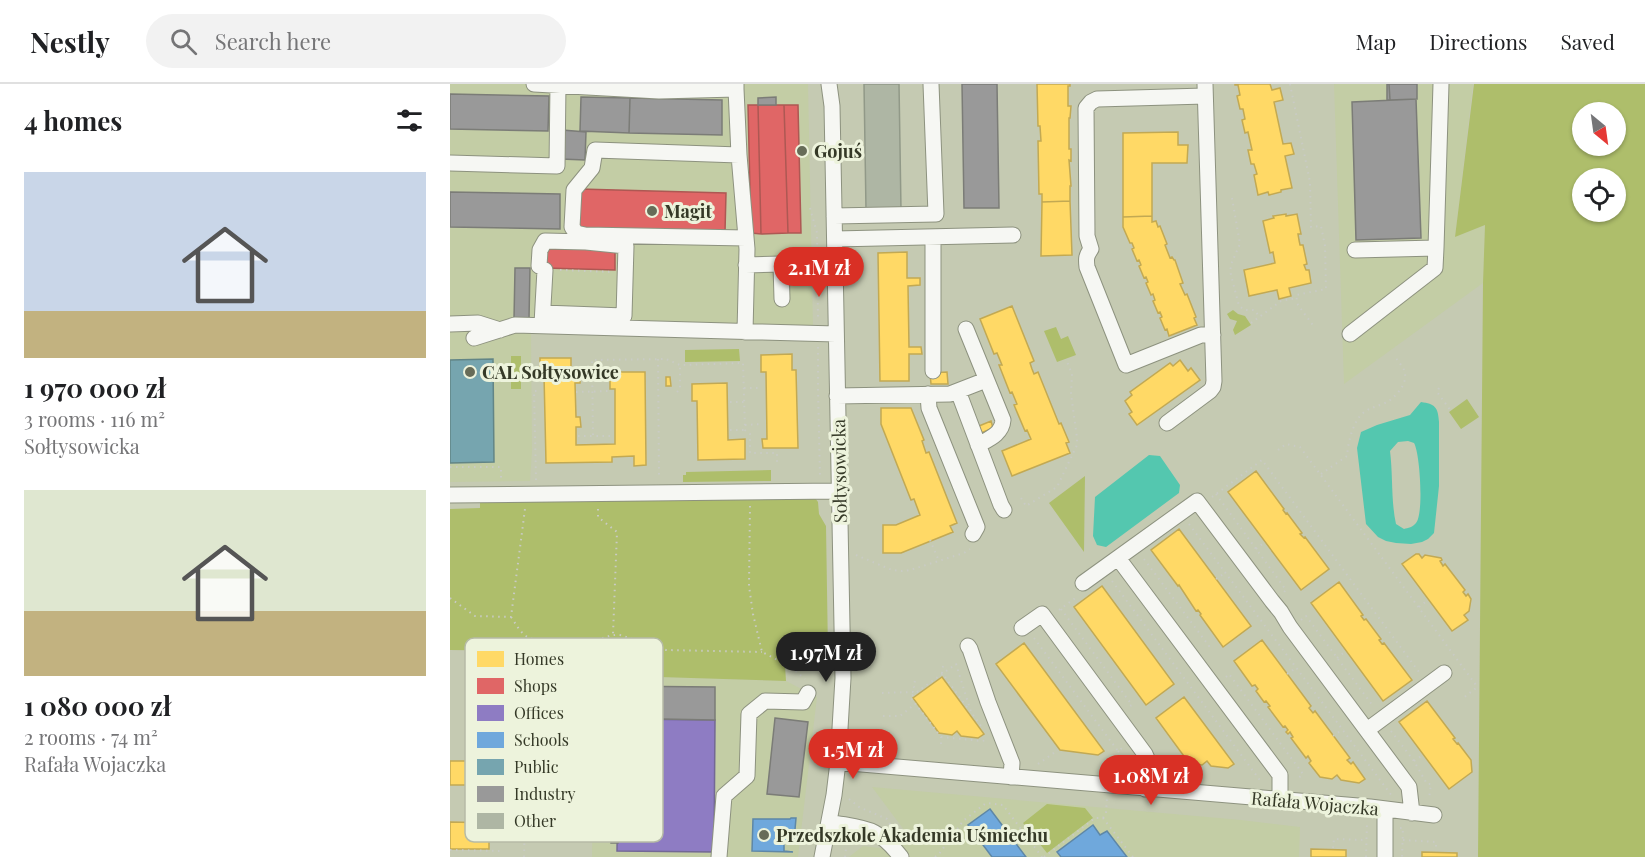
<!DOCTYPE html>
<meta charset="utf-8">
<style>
body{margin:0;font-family:"Playfair Display",serif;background:#f2f2f2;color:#202124;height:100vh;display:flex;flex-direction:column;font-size:22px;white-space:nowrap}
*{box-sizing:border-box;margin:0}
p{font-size:20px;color:#757577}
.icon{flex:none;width:33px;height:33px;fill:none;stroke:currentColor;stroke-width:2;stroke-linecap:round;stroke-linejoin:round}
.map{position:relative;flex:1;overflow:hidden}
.panel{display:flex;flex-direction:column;background:#fff;width:450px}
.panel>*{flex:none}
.needle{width:39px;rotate:151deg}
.tools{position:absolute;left:1122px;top:18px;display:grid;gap:12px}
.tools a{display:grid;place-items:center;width:54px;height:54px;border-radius:50%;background:#fff;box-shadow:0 2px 4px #0004;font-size:30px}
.price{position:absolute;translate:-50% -51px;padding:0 14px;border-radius:21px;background:#d93025;color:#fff;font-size:20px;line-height:39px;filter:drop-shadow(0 2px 3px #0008)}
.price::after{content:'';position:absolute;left:50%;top:36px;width:18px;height:14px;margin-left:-9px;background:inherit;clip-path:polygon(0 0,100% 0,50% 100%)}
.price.on{background:#222;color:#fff}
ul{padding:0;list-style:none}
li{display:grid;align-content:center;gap:12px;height:318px;padding:0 24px}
li span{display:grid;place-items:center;height:186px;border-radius:0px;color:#555}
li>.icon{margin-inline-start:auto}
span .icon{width:108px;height:108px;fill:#fffc;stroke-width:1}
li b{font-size:26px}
h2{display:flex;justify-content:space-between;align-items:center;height:72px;padding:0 24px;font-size:26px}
header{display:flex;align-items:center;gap:36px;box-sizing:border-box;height:84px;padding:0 30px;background:#fff;border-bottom:2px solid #e0e0e0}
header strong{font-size:28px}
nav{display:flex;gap:33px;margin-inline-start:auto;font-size:21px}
.search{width:420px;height:54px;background:#f2f2f2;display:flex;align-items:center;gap:15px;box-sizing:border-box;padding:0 21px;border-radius:33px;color:#757577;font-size:22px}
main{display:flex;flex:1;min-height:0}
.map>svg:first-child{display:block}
.built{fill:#c3cda5}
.green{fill:#aebe6b;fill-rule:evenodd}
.water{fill:#54c7af;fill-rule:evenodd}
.homes{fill:#ffd966;stroke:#c2a953;stroke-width:1.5}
.shops{fill:#e06666;stroke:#ad5853;stroke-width:1.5}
.offices{fill:#8e7cc3;stroke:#736894;stroke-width:1.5}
.schools{fill:#6fa8dc;stroke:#5e87a6;stroke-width:1.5}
.public{fill:#76a5af;stroke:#628586;stroke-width:1.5}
.industry{fill:#999;stroke:#7b7c77;stroke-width:1.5}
.building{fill:#aeb6a4;stroke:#919988;stroke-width:1.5}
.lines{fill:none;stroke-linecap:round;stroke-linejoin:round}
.minor-casing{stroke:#8d927f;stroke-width:17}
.path{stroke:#c9cbc4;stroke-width:2;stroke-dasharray:1.5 4.5;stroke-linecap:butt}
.minor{stroke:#f6f7f3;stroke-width:15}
.poi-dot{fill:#676c58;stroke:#edf3dc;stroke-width:2}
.labels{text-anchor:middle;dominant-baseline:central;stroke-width:6;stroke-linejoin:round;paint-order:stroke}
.poi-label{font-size:18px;font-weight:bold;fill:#353927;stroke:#edf3dc;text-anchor:start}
.street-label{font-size:18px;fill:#353927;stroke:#edf3dc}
.key{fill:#edf3dc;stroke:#b6bba6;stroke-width:1.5}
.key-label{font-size:16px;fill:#353927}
</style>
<header>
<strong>Nestly</strong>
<div class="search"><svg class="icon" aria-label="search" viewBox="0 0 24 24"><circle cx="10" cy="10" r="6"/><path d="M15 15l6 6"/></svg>Search here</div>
<nav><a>Map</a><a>Directions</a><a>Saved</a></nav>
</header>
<main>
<section class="panel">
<h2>4 homes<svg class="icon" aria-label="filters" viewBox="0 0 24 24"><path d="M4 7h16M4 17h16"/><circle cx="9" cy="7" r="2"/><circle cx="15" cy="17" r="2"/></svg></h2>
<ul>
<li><span style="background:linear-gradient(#c9d6e8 75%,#c2b280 0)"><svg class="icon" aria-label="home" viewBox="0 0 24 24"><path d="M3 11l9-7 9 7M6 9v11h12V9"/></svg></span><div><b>1 970 000 zł</b><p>3 rooms · 116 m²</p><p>Sołtysowicka</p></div></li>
<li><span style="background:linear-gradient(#dfe7d0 65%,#c2b280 0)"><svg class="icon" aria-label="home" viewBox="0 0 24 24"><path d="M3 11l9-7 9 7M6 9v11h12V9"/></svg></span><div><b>1 080 000 zł</b><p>2 rooms · 74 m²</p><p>Rafała Wojaczka</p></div></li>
</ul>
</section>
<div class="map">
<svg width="1195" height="773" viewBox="0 0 1195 773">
<rect width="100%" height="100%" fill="#c5cab2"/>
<path class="built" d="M 0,0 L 358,0 L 363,245 L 81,249 L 82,367 L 80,397 L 0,398 Z
M 884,0 L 1023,0 L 1005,153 L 1035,141 L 1033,199 L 894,300 Z
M 144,591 L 336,597 L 367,613 L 348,773 L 142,773 Z
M 422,703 L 791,736 L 850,743 L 849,773 L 399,773 L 413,762 L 437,765 L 457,750 Z"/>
<path class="green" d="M 1024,0 L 1195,0 L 1195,773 L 1028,773 L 1033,199 L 1035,141 L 1005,153 ZM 1132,28 L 1166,28 L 1166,62 L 1132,62 ZM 1132,94 L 1166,94 L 1166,128 L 1132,128 Z
M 783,226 L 788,230 L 795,232 L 801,241 L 785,251 L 783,246 L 787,237 L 780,235 L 777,230 Z
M 606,243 L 611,255 L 618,252 L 626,271 L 607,278 L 594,247 Z
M 289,265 L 290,277 L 235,278 L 235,266 Z
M 61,272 L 71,272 L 71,305 L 61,305 Z
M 1017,315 L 1029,333 L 1011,345 L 999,328 Z
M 321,386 L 321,397 L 233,398 L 233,391 L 236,391 L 236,388 Z
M 635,392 L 634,468 L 599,419 Z
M 365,414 L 368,418 L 369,430 L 376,442 L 378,569 L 334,566 L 336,597 L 144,591 L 144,568 C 130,569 110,565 98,569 L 94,567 L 0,566 L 0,425 L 30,424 L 30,417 Z
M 597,720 L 635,724 L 643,734 L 597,769 L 573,739 Z"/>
<path class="water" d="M 971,318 C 985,320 988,323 989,338 L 989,402 L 984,449 L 978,455 L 972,458 L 961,460 L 946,459 L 936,457 L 928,453 L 916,440 L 907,364 L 911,348 L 927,341 L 960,331 ZM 958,357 L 964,359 C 970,369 974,430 966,439 C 963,443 958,444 954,445 L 946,440 C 941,418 943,390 940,367 L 948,358 Z
M 699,371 L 710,372 L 730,401 L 729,409 L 656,463 L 647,461 L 643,452 L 645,413 Z"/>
<path class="homes" d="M 587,0 L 620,0 L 620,2 L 618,2 L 618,22 L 621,22 L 620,34 L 619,34 L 619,65 L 621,65 L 621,77 L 619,76 L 621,102 L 620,102 L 620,117 L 592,118 L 592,110 L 589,110 L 588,57 L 591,57 L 590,42 L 588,42 Z
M 785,0 L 820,0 L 822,6 L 830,4 L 833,16 L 824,18 L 833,60 L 841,59 L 844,70 L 835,72 L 842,104 L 831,106 L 831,108 L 819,111 L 818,108 L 808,111 L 804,91 L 807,90 L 804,80 L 801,80 L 798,66 L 802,66 L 798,48 L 795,49 L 792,36 L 795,35 L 793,25 L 790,25 L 787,12 L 790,11 L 788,1 L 785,1 Z
M 728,48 L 728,61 L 738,61 L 737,79 L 702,79 L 702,132 L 673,133 L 673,49 Z
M 620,117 L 622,171 L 591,172 L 592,118 Z
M 836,130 L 836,132 L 847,130 L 851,150 L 848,150 L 849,156 L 850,161 L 853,161 L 857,180 L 854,181 L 856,186 L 859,186 L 861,199 L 839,204 L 841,212 L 829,215 L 827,206 L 799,212 L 794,186 L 825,179 L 823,168 L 820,169 L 813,137 L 824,134 L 823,132 Z
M 702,132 L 702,138 L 706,137 L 708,143 L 710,142 L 717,160 L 715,161 L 720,174 L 722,173 L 724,176 L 725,176 L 733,199 L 730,200 L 735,211 L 737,210 L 746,233 L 744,234 L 747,241 L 719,252 L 717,245 L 715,246 L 710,234 L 712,233 L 710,228 L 708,229 L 703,217 L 705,216 L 703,210 L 701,211 L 696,199 L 698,198 L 696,193 L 694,194 L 689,182 L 691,181 L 689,176 L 687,177 L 682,165 L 684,164 L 682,159 L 680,159 L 673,143 L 673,133 Z
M 457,168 L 457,194 L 470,194 L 470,201 L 458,202 L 459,263 L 471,263 L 472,270 L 459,270 L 459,297 L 430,297 L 428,169 Z
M 562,222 L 584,277 L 580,279 L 582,285 L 584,290 L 588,288 L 609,340 L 611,339 L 619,358 L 616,359 L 620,369 L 562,392 L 552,367 L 581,355 L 577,346 L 575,347 L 564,321 L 567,320 L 562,308 L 560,309 L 549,281 L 552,281 L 547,269 L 544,270 L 530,235 Z
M 342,270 L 342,286 L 346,286 L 348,364 L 313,364 L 312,355 L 317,355 L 316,288 L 311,288 L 311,271 Z
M 90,274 L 121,274 L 121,289 L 130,289 L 130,299 L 125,299 L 126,333 L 130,333 L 131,343 L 126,343 L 126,361 L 165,360 L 165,305 L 160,305 L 160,288 L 195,288 L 196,381 L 184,382 L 184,372 L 162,373 L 162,378 L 96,379 L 94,291 L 90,291 Z
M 730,276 L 738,287 L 741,284 L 750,296 L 687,341 L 679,330 L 682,328 L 675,317 L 682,311 L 680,308 L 720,279 L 723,282 Z
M 497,288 L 498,300 L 481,300 L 480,289 Z
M 216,293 L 220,293 L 221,302 L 216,302 Z
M 277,299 L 278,356 L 295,355 L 295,375 L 248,376 L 247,317 L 242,317 L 242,300 Z
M 431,324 L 461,324 L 474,356 L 472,357 L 476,369 L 479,368 L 507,439 L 500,442 L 503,448 L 451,469 L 433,469 L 433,441 L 446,441 L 470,431 L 464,415 L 461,416 L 431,340 Z
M 541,337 L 543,344 L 531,349 L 529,342 Z
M 806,387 L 834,425 L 833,426 L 836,430 L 837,429 L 852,449 L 850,450 L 854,454 L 855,453 L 879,485 L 851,506 L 778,408 Z
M 729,445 L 801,542 L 773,563 L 750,531 L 751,530 L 748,526 L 746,527 L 729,501 L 728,502 L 701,466 Z
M 966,470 L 969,470 L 972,474 L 975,471 L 991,474 L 992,476 L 990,477 L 993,482 L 995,480 L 1015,506 L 1013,508 L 1016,512 L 1018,510 L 1021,515 L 1019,527 L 1014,531 L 1018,536 L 1002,547 L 952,480 Z
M 889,498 L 913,531 L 911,532 L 914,536 L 916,535 L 931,555 L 929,556 L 932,560 L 934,559 L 962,596 L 933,617 L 861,519 Z
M 652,502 L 724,600 L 696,621 L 624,523 Z
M 812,556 L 861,622 L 859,624 L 863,629 L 865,627 L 900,674 L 897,676 L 901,680 L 903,678 L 915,695 L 909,699 L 891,696 L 887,691 L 882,695 L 870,693 L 859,679 L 861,677 L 858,672 L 856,674 L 841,654 L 843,653 L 840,648 L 838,650 L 836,648 L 838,646 L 835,642 L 833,643 L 818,623 L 820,622 L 816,617 L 814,618 L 806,607 L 808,605 L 805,601 L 802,602 L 784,577 Z
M 574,559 L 654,667 L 648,671 L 610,666 L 546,580 Z
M 492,593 L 534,650 L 528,654 L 511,652 L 507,647 L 502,651 L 489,649 L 463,614 Z
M 734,613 L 784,680 L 778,684 L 761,682 L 757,677 L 752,681 L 739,679 L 706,634 Z
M 977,617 L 1005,654 L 1003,655 L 1007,660 L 1008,659 L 1021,676 L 1022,688 L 999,705 L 949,638 Z
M 0,677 L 49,677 L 49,701 L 0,701 Z
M 0,738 L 45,739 L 45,753 L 39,753 L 39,765 L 0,765 Z
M 861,765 L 896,766 L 896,773 L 861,773 Z
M 972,768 L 1007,769 L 1007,773 L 972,773 Z"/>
<path class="shops" d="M 298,21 L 308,21 L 311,150 L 301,149 Z
M 308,21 L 334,21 L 338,149 L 311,150 Z
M 334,21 L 348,21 L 351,149 L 338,149 Z
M 129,105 L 276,109 L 275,148 L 128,145 Z
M 118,161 L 165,165 L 165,186 L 95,184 L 96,165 L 118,165 Z"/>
<path class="offices" d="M 169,635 L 265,636 L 264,768 L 167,767 Z"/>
<path class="schools" d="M 540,725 L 576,773 L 542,773 L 518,741 Z
M 341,734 L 346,734 L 344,757 L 334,757 L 334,767 L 343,768 L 302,767 L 303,735 L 340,735 Z
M 643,741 L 650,751 L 657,747 L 677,773 L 611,773 L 607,768 Z"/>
<path class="public" d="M 43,275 L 44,378 L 0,379 L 0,276 Z"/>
<path class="industry" d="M 512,0 L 547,0 L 549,124 L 514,124 Z
M 937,0 L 939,0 L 940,16 L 937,16 Z
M 939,0 L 967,0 L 967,15 L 940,16 Z
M 0,10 L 99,12 L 98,47 L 0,45 Z
M 131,13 L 180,14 L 179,49 L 130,47 Z
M 326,13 L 326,21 L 308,21 L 308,14 Z
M 180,14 L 272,16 L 272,51 L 179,49 Z
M 966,15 L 971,154 L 906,156 L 902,18 Z
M 112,46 L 136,48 L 135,76 L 111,75 Z
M 0,108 L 110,110 L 110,145 L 0,143 Z
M 65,184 L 80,184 L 79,235 L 64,235 Z
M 159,602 L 265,603 L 265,636 L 158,634 Z
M 325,634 L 358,638 L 349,713 L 317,710 Z
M 161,752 L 168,752 L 168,759 L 161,759 Z"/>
<path class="building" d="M 414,0 L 449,0 L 451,126 L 416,126 Z"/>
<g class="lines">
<defs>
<path id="minor" d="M 84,0 L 209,7 L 286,5 L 286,0
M 286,5 L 289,71 L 145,66 L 142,84 L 124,106 L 122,143 L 126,149 L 135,151 L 296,154
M 755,12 L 647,15 L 641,18 L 636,24 L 637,152 L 641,165 C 636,172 636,175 637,183 L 676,281 L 751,251 L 763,251
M 289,71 L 297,165 L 295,248
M 0,79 L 107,82 L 108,0
M 384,132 L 486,130 L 481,0
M 483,154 L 483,287
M 385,155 L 563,151
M 905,166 L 986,164 L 991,0
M 296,181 L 331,180 L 332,215
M 89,182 L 90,166 L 95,157 L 136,158 L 176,162 L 174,232 L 93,229
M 0,240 L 28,239 L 50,246
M 92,240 L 95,186
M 516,245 L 553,336 C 552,350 539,355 528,361
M 900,250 L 985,184 L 986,164
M 24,254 L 65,241 L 386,250
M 508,307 L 551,421 L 554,426
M 478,310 L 479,324 L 527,443 L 523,450
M 387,312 L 500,310 L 536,296
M 717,339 L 760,307 L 763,303 L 764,297 L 755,0
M 0,411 L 389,407
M 668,474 L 830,691 L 830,716
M 633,499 L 747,417 L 822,517 L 831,528 L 840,543 L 959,703 L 962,729
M 572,544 L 592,530 L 695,670 L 702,686 L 695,705
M 518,562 L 520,565 L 538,618 L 562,679 L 561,693
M 917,646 L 994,589
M 388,678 L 920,723 L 984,731
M 379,738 C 415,745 427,742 451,773
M 269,773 L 274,712 L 297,692 L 299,630 L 315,617 L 353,618 L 358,609
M 372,773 L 384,711 L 388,678 L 393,594 L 382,22 L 379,0
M 935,773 L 935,725"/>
</defs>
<use href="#minor" class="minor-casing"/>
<path class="path" d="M 840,0 L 860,98 L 861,143 L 871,142 L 875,162 L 876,205 L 846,211 L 848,221 L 865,244
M 782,114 L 790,160 L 782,178 L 780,187 L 789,222 L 795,226 L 804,226 L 810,233
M 360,124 L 367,149 L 368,236
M 110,186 L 162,188
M 801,239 L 831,217 L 847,214
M 368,263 L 368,306 L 370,392
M 208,275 L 209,395
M 294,304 L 312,304
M 989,304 L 987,308 L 1001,327
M 126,308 L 160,307
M 227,308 L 230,305 L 230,281
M 280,318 L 294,318
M 295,341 L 313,340
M 280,346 L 295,346
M 128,352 L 143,352
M 160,352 L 143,352 L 142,276 L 216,275 L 230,281 L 293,279 L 295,346 L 300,350 L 300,369 L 327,369 L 327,378
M 828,366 L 836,360 L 850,363 L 1026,601 L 1026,604 L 1012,615
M 0,383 L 51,383 L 51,395
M 871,390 L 897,372 C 898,359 902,342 910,332 C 917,324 926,323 935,319 C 944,315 957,301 955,290 C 955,284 949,279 946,274
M 86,396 L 84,307 L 89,307
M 766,410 L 836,506 L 833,509
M 762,413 L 812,376 L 969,588
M 571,414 L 576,422 L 607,403 L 627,361 L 627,354 L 621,310 L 622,290 L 616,275
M 300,422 L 299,502 L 303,530 L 312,568 L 341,583 L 355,595
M 148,425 L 148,433 L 167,448 L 163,550
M 739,440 L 942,712
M 480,456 L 489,477
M 806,465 L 815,458
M 406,471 L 442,486 L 452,487 L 460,486 L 514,469 L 520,465
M 694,475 L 759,562 L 755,565
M 766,495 L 776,488
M 662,497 L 812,699
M 0,514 L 25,532 L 61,533 L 75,425
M 969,523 L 978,516
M 611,525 L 682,621 L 678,623
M 609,526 L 628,512
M 61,533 C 66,540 69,547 76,552 C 91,561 126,561 142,557 C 152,555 160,550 170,551 L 216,566 L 312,568
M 851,536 L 856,532 L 923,622 L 922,623
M 584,554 L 668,667 L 672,664
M 887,574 L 896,567
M 493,582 L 492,589 L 519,626
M 837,590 L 846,584
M 776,593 L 779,590 L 853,690 L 846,696
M 465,597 L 463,602 L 468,607
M 432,609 L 463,608 L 464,610
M 433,632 L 450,632 L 465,620
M 941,647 L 964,677 L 977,700 L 981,700 L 979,715
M 89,650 L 103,649
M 883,652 L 893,645
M 491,653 L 532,657 L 538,656
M 40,655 L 40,646 L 89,646
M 491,660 L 491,653 L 460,613 L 506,580 L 521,628 L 531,642
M 668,667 L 683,687 L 683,689
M 89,670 L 102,670
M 964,677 L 973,671
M 588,680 L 608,666
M 89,696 L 101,697
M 399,715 L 409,723 L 437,735 L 441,742
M 653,734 L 656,729 L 657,714
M 950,744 L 953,744 L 952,773
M 953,756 L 986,758 L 986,767
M 883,764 L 884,755 L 916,756
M 0,766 L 52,767
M 74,773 L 75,738 L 86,734 L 89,724 L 89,630 L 102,630
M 395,773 L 397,757
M 485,773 L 489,770 L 513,737 L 536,719 L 553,721 L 592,773
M 594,773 L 645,734 L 653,734 L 683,773
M 916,773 L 917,738"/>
<use href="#minor" class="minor"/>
</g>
<g class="poi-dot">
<circle cx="352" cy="67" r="6"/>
<circle cx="202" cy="127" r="6"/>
<circle cx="20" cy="288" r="6"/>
<circle cx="314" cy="751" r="6"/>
</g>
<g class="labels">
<g class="poi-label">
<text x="364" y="67">Gojuś</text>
<text x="214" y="127">Magit</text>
<text x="32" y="288">CAL Sołtysowice</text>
<text x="326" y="751">Przedszkole Akademia Uśmiechu</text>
</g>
<g class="street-label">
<text transform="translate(389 387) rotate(-91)">Sołtysowicka</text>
<text transform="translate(865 719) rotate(5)">Rafała Wojaczka</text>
</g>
</g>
<rect x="15" y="554" width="198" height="204" rx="9" class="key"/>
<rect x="27" y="567" width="27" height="16" fill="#ffd966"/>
<rect x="27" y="594" width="27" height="16" fill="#e06666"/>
<rect x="27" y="621" width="27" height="16" fill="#8e7cc3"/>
<rect x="27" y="648" width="27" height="16" fill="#6fa8dc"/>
<rect x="27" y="675" width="27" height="16" fill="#76a5af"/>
<rect x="27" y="702" width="27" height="16" fill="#999"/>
<rect x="27" y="729" width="27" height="16" fill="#aeb6a4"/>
<g class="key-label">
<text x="64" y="581">Homes</text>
<text x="64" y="608">Shops</text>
<text x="64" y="635">Offices</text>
<text x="64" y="662">Schools</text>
<text x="64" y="689">Public</text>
<text x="64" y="716">Industry</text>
<text x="64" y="743">Other</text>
</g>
</svg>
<div class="tools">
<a><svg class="needle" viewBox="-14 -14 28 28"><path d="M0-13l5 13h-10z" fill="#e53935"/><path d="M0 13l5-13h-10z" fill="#757577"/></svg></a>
<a><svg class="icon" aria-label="locate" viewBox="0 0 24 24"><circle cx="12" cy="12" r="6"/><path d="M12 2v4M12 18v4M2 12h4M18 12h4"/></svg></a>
</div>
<b class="price" style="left:369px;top:214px">2.1M zł</b>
<b class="price on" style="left:376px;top:599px">1.97M zł</b>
<b class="price" style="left:403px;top:696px">1.5M zł</b>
<b class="price" style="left:701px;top:722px">1.08M zł</b>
</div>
</main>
